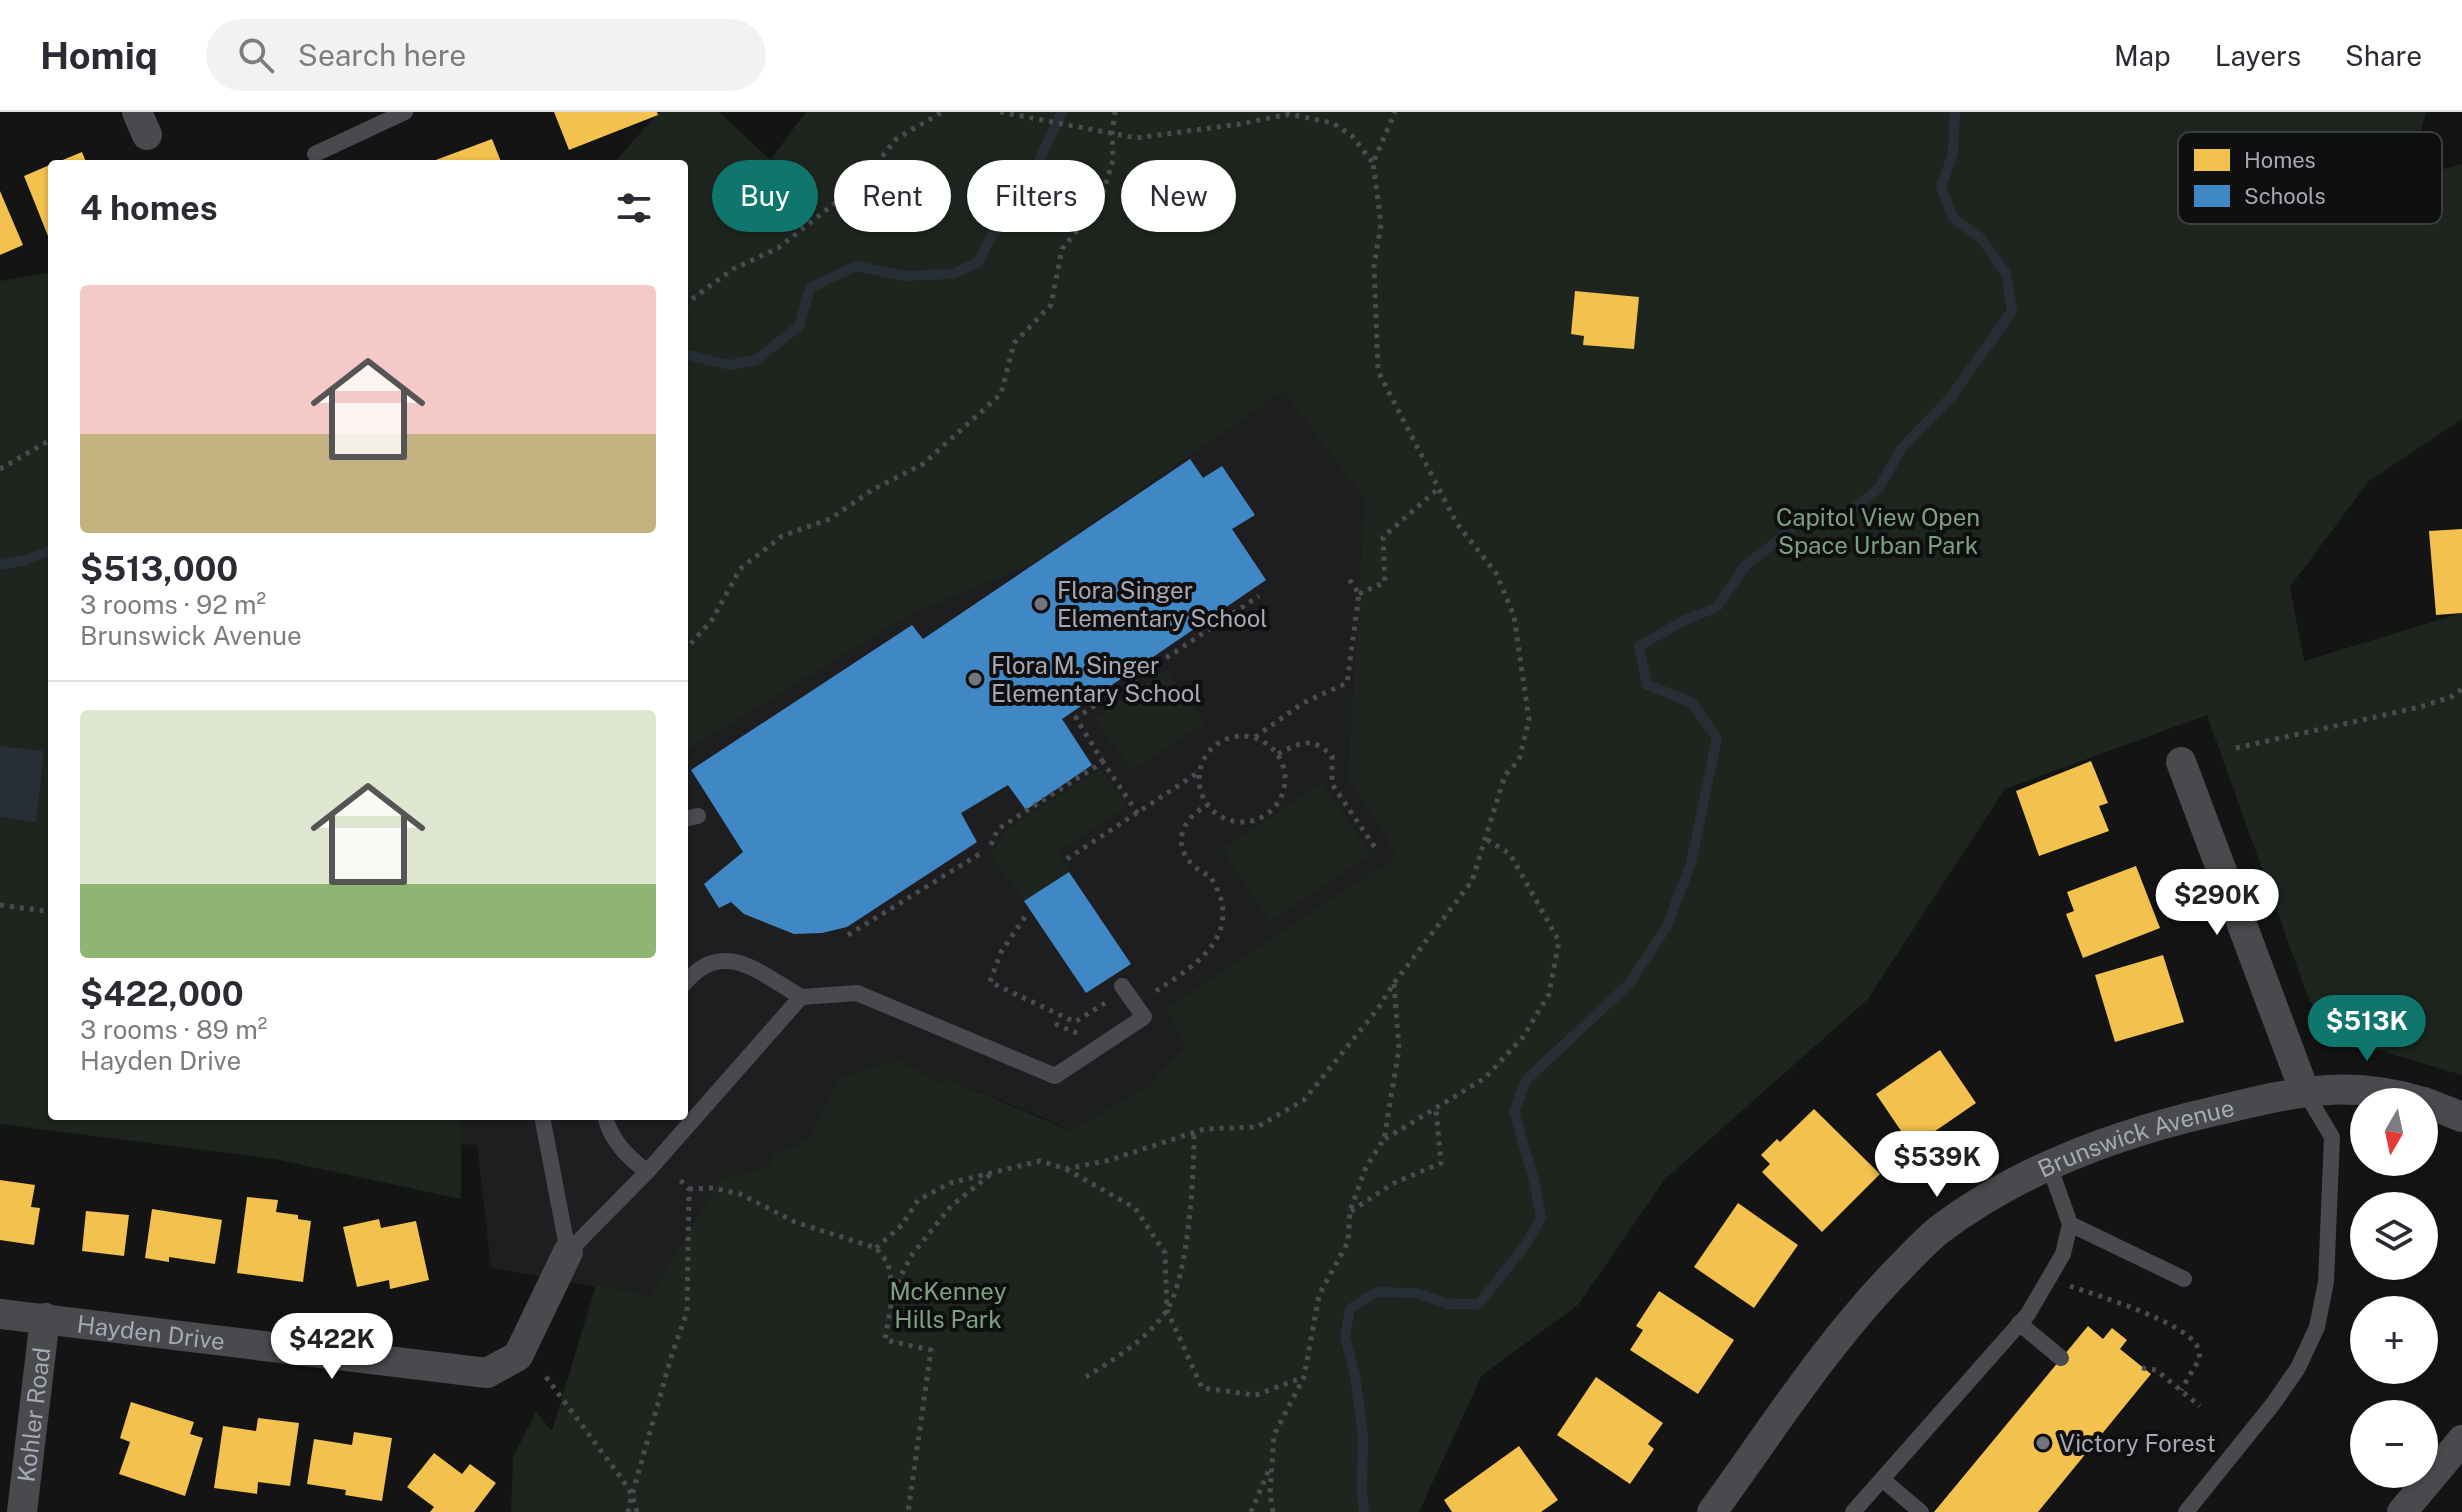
<!DOCTYPE html>
<meta charset="utf-8">
<style>
body{margin:0;font-family:"Public Sans",sans-serif;background:#f2f2f3;color:#2b2b33;height:100vh;display:flex;flex-direction:column;font-size:30px;white-space:nowrap}
*{box-sizing:border-box;margin:0}
p{font-size:26px;color:#7c7c81}
.icon{flex:none;width:44px;height:44px;fill:none;stroke:currentColor;stroke-width:2;stroke-linecap:round;stroke-linejoin:round}
.map{position:relative;flex:1;overflow:hidden}
.panel{position:absolute;left:48px;top:48px;width:640px;height:960px;display:flex;flex-direction:column;background:#fff;border-radius:8px;box-shadow:0 2px 6px #0004}
.panel>*{flex:none}
.guide{position:absolute;left:712px;top:48px;width:760px;height:72px;display:flex;gap:16px}
.needle{width:52px;rotate:189deg}
.fabs{position:absolute;left:2350px;top:976px;display:grid;gap:16px}
.fabs a{display:grid;place-items:center;width:88px;height:88px;border-radius:50%;background:#fff;box-shadow:0 2px 6px #0004;font-size:40px}
.price{position:absolute;translate:-50% -68px;padding:0 18px;border-radius:28px;background:#fff;color:#222;font-size:26px;line-height:52px;filter:drop-shadow(0 2px 4px #0008)}
.price::after{content:'';position:absolute;left:50%;top:48px;width:24px;height:18px;margin-left:-12px;background:inherit;clip-path:polygon(0 0,100% 0,50% 100%)}
.price.current{background:#0f766e;color:#fff}
ul{padding:0;list-style:none}
li{display:grid;align-content:center;gap:16px;height:424px;padding:0 32px}
li+li{border-top:2px solid #e1e1e2}
li span{display:grid;place-items:center;height:248px;border-radius:8px;color:#555}
li>.icon{margin-inline-start:auto}
span .icon{width:144px;height:144px;fill:#fffc;stroke-width:1}
li b{font-size:34px}
h2{display:flex;justify-content:space-between;align-items:center;height:96px;padding:0 32px;font-size:34px}
.tag{padding:0 28px;border-radius:36px;background:#fff;box-shadow:0 2px 6px #0004;font-size:28px;line-height:72px}
.tag.current{background:#0f766e;color:#fff}
header{display:flex;align-items:center;gap:48px;box-sizing:border-box;height:112px;padding:0 40px;background:#fff;border-bottom:2px solid #e1e1e2}
header strong{font-size:38px}
nav{display:flex;gap:44px;margin-inline-start:auto;font-size:28px}
.search{width:560px;height:72px;background:#f2f2f3;display:flex;align-items:center;gap:20px;box-sizing:border-box;padding:0 28px;border-radius:44px;color:#7c7c81;font-size:30px}
.map>svg:first-child{display:block}
.built{fill:#1e1e20}
.green{fill:#1e251f}
.water{fill:#282e36}
.homes{fill:#f2c14e}
.schools{fill:#3f88c5}
.lines{fill:none;stroke-linecap:round;stroke-linejoin:round}
.stream{stroke:#282e36;stroke-width:10}
.path{stroke:#4a4b4f;stroke-width:5;stroke-dasharray:4 6;stroke-linecap:butt}
.lane{stroke:#494a4d;stroke-width:16}
.street{stroke:#494a4d;stroke-width:30}
.poi-dot{fill:#73757d;stroke:#0f0f10;stroke-width:3}
.labels{text-anchor:middle;dominant-baseline:central;stroke-width:8;stroke-linejoin:round;paint-order:stroke}
.park-label{font-size:24px;fill:#7da082;stroke:#0f0f10}
.poi-label{font-size:24px;fill:#a6a9b5;stroke:#0f0f10;text-anchor:start}
.street-label{font-size:24px;fill:#a6a9b5;stroke:#0f0f10}
.key{fill:#0f0f10;stroke:#3c3d42;stroke-width:2}
.key-label{font-size:22px;fill:#a6a9b5}
</style>
<header>
<strong>Homiq</strong>
<div class="search"><svg class="icon" aria-label="search" viewBox="0 0 24 24"><circle cx="10" cy="10" r="6"/><path d="M15 15l6 6"/></svg>Search here</div>
<nav><a>Map</a><a>Layers</a><a>Share</a></nav>
</header>
<div class="map">
<svg width="2462" height="1400" viewBox="0 0 2462 1400">
<rect width="100%" height="100%" fill="#141415"/>
<path class="built" d="M 872,0 L 1924,682 L 1340,1140 L 1041,1005 L 950,968 L 703,1191 L 675,1189 L 491,1156 L 477,1033 L 241,1025 L 242,1004 L 684,1004 L 684,136 Z"/>
<path class="green" d="M 659,0 L 719,0 L 770,48 L 806,0 L 2426,0 L 2408,67 L 2462,52 L 2462,307 L 2369,369 L 2290,475 L 2304,549 L 2462,501 L 2462,963 L 2348,929 L 2309,888 L 2207,603 L 2005,677 L 1867,888 L 1665,1067 L 1578,1193 L 1482,1263 L 1419,1400 L 511,1400 L 513,1345 L 536,1300 L 552,1319 L 596,1173 L 651,1184 L 721,1067 L 767,1056 L 773,1044 L 808,1028 L 840,965 L 898,949 L 941,971 L 950,968 L 1071,1019 L 1149,974 L 1185,934 L 1166,896 L 1398,744 L 1348,666 L 1365,387 L 1283,279 L 1033,451 L 911,502 L 684,639 L 684,52 L 613,52 Z
M 52,160 L 52,1004 L 461,1004 L 461,1087 L 275,1047 L 0,1012 L 0,169 Z
M 1167,557 L 1204,611 L 1132,659 L 1095,606 Z
M 1101,657 L 1127,695 L 1058,739 L 1069,760 L 1024,789 L 990,741 L 997,735 L 1005,719 Z
M 1323,671 L 1371,742 L 1270,809 L 1223,737 Z"/>
<path class="water" d="M 0,634 L 44,639 L 36,710 L 0,705 Z"/>
<path class="homes" d="M 554,0 L 657,0 L 658,3 L 569,38 Z
M 492,27 L 502,52 L 425,52 Z
M 82,40 L 87,52 L 53,52 Z
M 52,52 L 52,134 L 24,64 Z
M 0,79 L 23,133 L 0,143 Z
M 1575,179 L 1639,185 L 1634,237 L 1583,233 L 1584,224 L 1571,222 Z
M 2462,417 L 2462,501 L 2436,503 L 2429,419 Z
M 2091,649 L 2108,691 L 2099,694 L 2109,719 L 2039,744 L 2016,679 Z
M 2136,754 L 2160,816 L 2083,846 L 2066,802 L 2074,799 L 2067,780 Z
M 2163,843 L 2184,910 L 2115,930 L 2095,863 Z
M 1940,938 L 1976,991 L 1912,1035 L 1876,982 Z
M 1814,997 L 1880,1062 L 1822,1120 L 1762,1060 L 1770,1052 L 1761,1043 L 1777,1027 L 1780,1030 Z
M 0,1068 L 35,1073 L 31,1095 L 40,1096 L 34,1133 L 0,1128 Z
M 247,1085 L 278,1088 L 276,1100 L 298,1103 L 298,1107 L 311,1109 L 303,1170 L 237,1161 Z
M 1738,1091 L 1798,1133 L 1754,1196 L 1694,1155 Z
M 152,1097 L 222,1108 L 215,1152 L 169,1145 L 169,1150 L 145,1146 Z
M 86,1099 L 129,1103 L 124,1144 L 82,1139 Z
M 379,1107 L 381,1116 L 416,1109 L 429,1168 L 390,1177 L 389,1168 L 357,1175 L 343,1115 Z
M 1659,1179 L 1734,1228 L 1698,1282 L 1630,1238 L 1643,1218 L 1636,1214 Z
M 2088,1214 L 2103,1227 L 2112,1216 L 2127,1228 L 2120,1237 L 2151,1262 L 2038,1400 L 1934,1400 Z
M 1596,1265 L 1663,1311 L 1648,1332 L 1654,1337 L 1630,1372 L 1557,1323 Z
M 131,1290 L 194,1310 L 190,1322 L 203,1326 L 185,1384 L 119,1362 L 130,1330 L 120,1326 Z
M 258,1306 L 299,1311 L 290,1374 L 258,1370 L 257,1382 L 214,1376 L 223,1314 L 256,1319 Z
M 354,1320 L 392,1326 L 382,1389 L 345,1383 L 346,1378 L 307,1372 L 314,1327 L 352,1333 Z
M 1519,1334 L 1558,1388 L 1541,1400 L 1452,1400 L 1444,1388 Z
M 434,1341 L 462,1362 L 470,1352 L 496,1371 L 474,1400 L 430,1400 L 434,1395 L 407,1375 Z"/>
<path class="schools" d="M 1190,347 L 1203,366 L 1222,354 L 1255,403 L 1232,417 L 1266,468 L 1062,607 L 1092,653 L 1026,698 L 1008,673 L 961,701 L 977,730 L 847,815 L 822,821 L 794,822 L 744,802 L 731,790 L 719,796 L 704,772 L 743,740 L 691,658 L 912,513 L 923,527 Z
M 1069,760 L 1131,852 L 1086,881 L 1024,789 Z"/>
<g class="lines">
<path class="stream" d="M 684,242 L 730,253 L 756,248 L 799,214 L 810,176 L 856,154 L 904,164 L 953,162 L 978,150 L 993,121 L 1029,70 L 1062,0
M 0,453 L 26,448 L 52,437
M 1364,1400 L 1362,1379 L 1363,1324 L 1355,1263 L 1345,1225 L 1350,1197 L 1376,1180 L 1417,1181 L 1449,1192 L 1479,1192 L 1526,1132 L 1541,1106 L 1534,1068 L 1514,1000 L 1526,968 L 1629,872 L 1667,814 L 1691,751 L 1717,626 L 1691,590 L 1647,573 L 1639,534 L 1683,509 L 1717,495 L 1745,454 L 1805,407 L 1845,404 L 1879,376 L 1901,337 L 1951,285 L 2012,199 L 2006,162 L 1982,127 L 1953,106 L 1941,75 L 1953,41 L 1955,0"/>
<path class="path" d="M 1000,0 L 1136,26 L 1240,12 L 1289,2 L 1333,11 L 1352,24 L 1373,51
M 684,193 L 733,157 L 778,136 L 863,69 L 896,27 L 942,0
M 0,357 L 52,327
M 1359,482 L 1385,470 L 1383,425 L 1439,376
M 684,539 L 712,508 L 740,457 L 782,424 L 830,407 L 872,378 L 923,352 L 1001,282 L 1014,231 L 1051,193 L 1062,137 L 1100,91 L 1113,48 L 1112,20 L 1115,0
M1199 667a43 43 0 1 1 86 0a43 43 0 1 1-86 0Z
M 1255,625 L 1303,591 L 1347,571 L 1359,482 L 1347,464
M 2236,636 L 2420,595 L 2451,585 L 2462,577
M 1278,642 C 1301,630 1312,624 1332,644 L 1332,672 L 1376,737
M 1103,650 L 1076,606 L 1259,484
M 991,733 L 998,717 L 1103,650 L 1138,702
M 1067,747 L 1199,660
M 0,793 L 52,800
M 1025,805 L 1001,840 L 990,870 L 1075,910 L 1105,891
M 848,823 L 981,741
M 1156,879 C 1188,858 1233,832 1221,787 C 1219,780 1214,771 1210,764 C 1173,748 1171,712 1208,693
M 1055,912 L 1077,921
M 1385,1027 L 1485,966 L 1523,925 L 1549,882 L 1559,829 L 1510,742 L 1486,727
M 1066,1057 L 1135,1096 L 1165,1141 L 1167,1198 L 1202,1276 L 1256,1283 L 1304,1265
M 689,1077 L 713,1076 L 740,1082 L 795,1110 L 876,1136 L 888,1151 L 893,1181 L 885,1228 L 931,1238 L 908,1400
M 1351,1099 L 1394,1071 L 1441,1051 L 1436,998
M 876,1136 L 902,1113 L 918,1088 L 950,1071 L 1040,1049 L 1066,1057 L 1110,1048 L 1204,1017 L 1257,1015 L 1304,988 L 1377,898 L 1394,871 L 1472,769 L 1505,663 L 1519,648 L 1529,608 L 1514,504 L 1496,461 L 1457,412 L 1378,259 L 1374,154 L 1381,112 L 1373,51 L 1395,0
M 2070,1174 C 2098,1184 2183,1209 2197,1234 C 2199,1238 2199,1242 2200,1246 L 2181,1278
M 893,1180 L 911,1144 L 951,1094 L 990,1063
M 2142,1256 L 2156,1258 L 2200,1294
M 546,1265 L 622,1367 L 632,1383 L 628,1400
M 1086,1265 C 1113,1248 1149,1226 1167,1198 C 1189,1161 1194,1064 1194,1020
M 637,1400 L 632,1383 L 672,1242 L 687,1200 L 689,1077 L 676,1064
M 1251,1400 L 1270,1355
M 1273,1400 L 1270,1382 L 1274,1323 L 1304,1265 L 1319,1183 L 1348,1130 L 1350,1099 L 1366,1055 L 1384,1027 L 1399,937 L 1394,872"/>
<path class="lane" d="M 315,42 L 405,0
M 684,707 L 698,704
M 801,885 L 857,881 L 1055,964 L 1144,905 L 1122,874
M 542,1004 L 568,1140
M 605,1004 C 611,1029 627,1044 647,1060
M 2070,1112 L 2184,1167
M 568,1140 L 647,1060 L 801,885 C 761,862 723,824 684,872
M 2019,1211 L 2061,1246
M 1883,1368 L 1921,1400
M 1853,1400 L 2028,1202 L 2063,1142 L 2070,1112 L 2049,1053
M 2186,1400 L 2273,1292 L 2298,1256 L 2317,1215 L 2326,1170 L 2332,1025 L 2304,978"/>
<g class="street">
<path d="M 137,0 L 147,23"/>
<path d="M 2181,650 L 2304,978"/>
<path d="M 2424,990 L 2462,1005"/>
<path id="s1" d="M 0,1202 L 487,1261 L 518,1244 L 568,1140"/>
<path id="s2" d="M 22,1400 L 45,1206"/>
<path id="s3" d="M 1712,1400 C 1771,1319 1826,1232 1896,1160 C 1910,1146 1924,1130 1939,1118 C 2018,1058 2119,1021 2215,999 C 2292,981 2344,966 2423,990"/>
<path d="M 2402,1400 L 2462,1328"/>
</g>
</g>
<g class="poi-dot">
<circle cx="1041" cy="492" r="8"/>
<circle cx="975" cy="567" r="8"/>
<circle cx="2043" cy="1331" r="8"/>
</g>
<g class="labels">
<g class="park-label">
<text x="1878" y="405">Capitol View Open<tspan x="1878" dy="28">Space Urban Park</tspan></text>
<text x="948" y="1179">McKenney<tspan x="948" dy="28">Hills Park</tspan></text>
</g>
<g class="poi-label">
<text x="1057" y="478">Flora Singer<tspan x="1057" dy="28">Elementary School</tspan></text>
<text x="991" y="553">Flora M. Singer<tspan x="991" dy="28">Elementary School</tspan></text>
<text x="2059" y="1331">Victory Forest</text>
</g>
<g class="street-label">
<text stroke="none"><textPath href="#s3" startOffset="582">Brunswick Avenue</textPath></text>
<text stroke="none"><textPath href="#s1" startOffset="152">Hayden Drive</textPath></text>
<text stroke="none"><textPath href="#s2" startOffset="98">Kohler Road</textPath></text>
</g>
</g>
<rect x="2178" y="20" width="264" height="92" rx="12" class="key"/>
<rect x="2194" y="37" width="36" height="22" fill="#f2c14e"/>
<rect x="2194" y="73" width="36" height="22" fill="#3f88c5"/>
<g class="key-label">
<text x="2244" y="56">Homes</text>
<text x="2244" y="92">Schools</text>
</g>
</svg>
<div class="fabs">
<a><svg class="needle" viewBox="-14 -14 28 28"><path d="M0-13l5 13h-10z" fill="#e53935"/><path d="M0 13l5-13h-10z" fill="#7c7c81"/></svg></a>
<a><svg class="icon" aria-label="layers" viewBox="0 0 24 24"><path d="M12 4l9 5-9 5-9-5zM3 14l9 5 9-5"/></svg></a>
<a>+</a>
<a>−</a>
</div>
<b class="price" style="left:2217px;top:825px">$290K</b>
<b class="price current" style="left:2367px;top:951px">$513K</b>
<b class="price" style="left:1937px;top:1087px">$539K</b>
<b class="price" style="left:332px;top:1269px">$422K</b>
<div class="guide">
<a class="tag current">Buy</a>
<a class="tag">Rent</a>
<a class="tag">Filters</a>
<a class="tag">New</a>
</div>
<section class="panel">
<h2>4 homes<svg class="icon" aria-label="filters" viewBox="0 0 24 24"><path d="M4 7h16M4 17h16"/><circle cx="9" cy="7" r="2"/><circle cx="15" cy="17" r="2"/></svg></h2>
<ul>
<li><span style="background:linear-gradient(#f6c9c9 60%,#c2b280 0)"><svg class="icon" aria-label="home" viewBox="0 0 24 24"><path d="M3 11l9-7 9 7M6 9v11h12V9"/></svg></span><div><b>$513,000</b><p>3 rooms · 92 m²</p><p>Brunswick Avenue</p></div></li>
<li><span style="background:linear-gradient(#dfe7d0 70%,#8fb573 0)"><svg class="icon" aria-label="home" viewBox="0 0 24 24"><path d="M3 11l9-7 9 7M6 9v11h12V9"/></svg></span><div><b>$422,000</b><p>3 rooms · 89 m²</p><p>Hayden Drive</p></div></li>
</ul>
</section>
</div>
